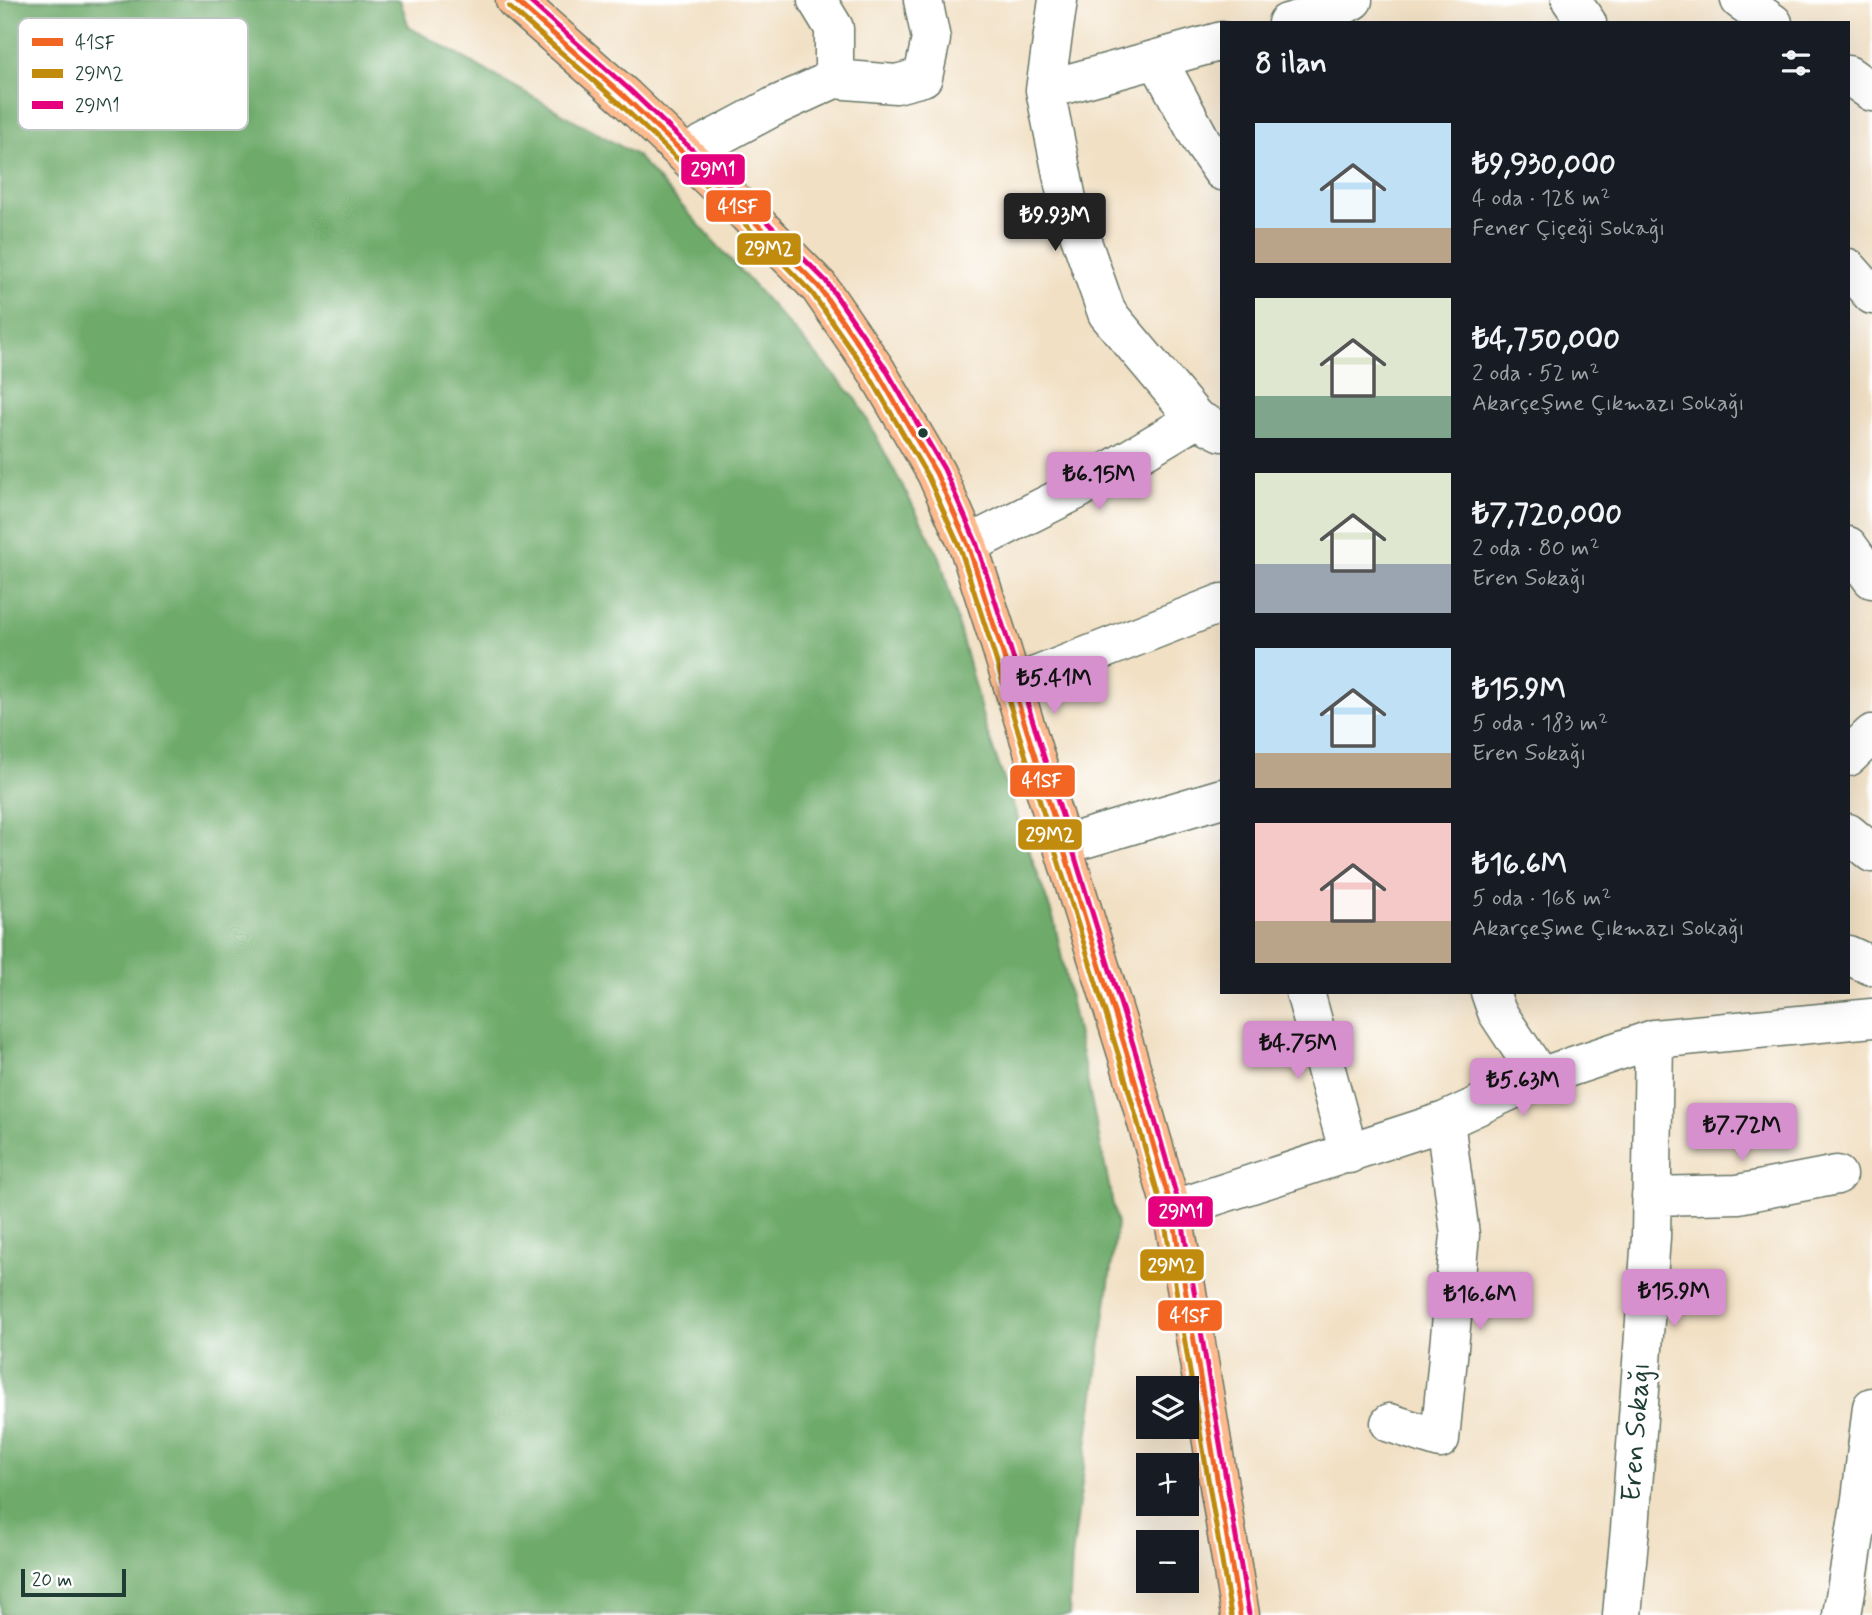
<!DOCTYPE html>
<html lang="tr">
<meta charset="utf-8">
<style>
body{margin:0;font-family:Mynerve,sans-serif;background:#242831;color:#f1f3f6;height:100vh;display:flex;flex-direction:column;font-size:26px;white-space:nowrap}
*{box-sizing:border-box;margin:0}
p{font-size:23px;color:#9ea1a6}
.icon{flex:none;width:38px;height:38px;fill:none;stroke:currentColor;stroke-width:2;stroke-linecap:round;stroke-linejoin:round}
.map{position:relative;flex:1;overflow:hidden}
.sheet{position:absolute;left:1220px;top:21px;width:630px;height:973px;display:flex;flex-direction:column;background:#171b24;border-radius:0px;box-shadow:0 7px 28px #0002}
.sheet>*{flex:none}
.tools{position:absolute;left:1136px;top:1376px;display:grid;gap:14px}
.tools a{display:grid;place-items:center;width:63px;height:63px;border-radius:0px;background:#171b24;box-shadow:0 7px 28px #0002;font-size:35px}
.scale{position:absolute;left:21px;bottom:18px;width:105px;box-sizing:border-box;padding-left:7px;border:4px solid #1f3d34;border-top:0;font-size:19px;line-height:24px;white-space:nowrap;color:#1f3d34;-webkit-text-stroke:5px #fff;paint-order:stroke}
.price{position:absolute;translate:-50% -60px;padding:0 16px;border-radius:7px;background:#d690ce;color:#111;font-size:23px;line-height:46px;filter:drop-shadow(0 2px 4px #0008)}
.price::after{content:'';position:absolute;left:50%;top:42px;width:21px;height:16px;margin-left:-10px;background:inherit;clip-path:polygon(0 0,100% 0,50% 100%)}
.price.selected{background:#222;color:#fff}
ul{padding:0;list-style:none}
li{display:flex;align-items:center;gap:21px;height:175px;padding:0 35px}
li span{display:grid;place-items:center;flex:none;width:196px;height:140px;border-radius:0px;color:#555}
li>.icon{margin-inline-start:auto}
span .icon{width:84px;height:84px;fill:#fffc;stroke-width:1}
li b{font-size:30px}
h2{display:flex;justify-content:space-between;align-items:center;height:84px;padding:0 35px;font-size:30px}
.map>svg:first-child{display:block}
.forest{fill:#6eaa6b;stroke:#467450;stroke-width:2}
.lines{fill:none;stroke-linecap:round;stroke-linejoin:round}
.minor-casing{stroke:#687666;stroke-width:41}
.major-casing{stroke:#687666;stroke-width:41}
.minor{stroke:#fff;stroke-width:38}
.major{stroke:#fcba8e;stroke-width:38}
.bus-1-casing{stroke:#fff;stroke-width:10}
.bus-2-casing{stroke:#fff;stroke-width:10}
.bus-3-casing{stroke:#fff;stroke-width:10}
.bus-1{stroke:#f26522;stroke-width:5}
.bus-2{stroke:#c18c0d;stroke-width:5}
.bus-3{stroke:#e5007d;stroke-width:5}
.bus-dot{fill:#1f3d34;stroke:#fff;stroke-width:2.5}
.labels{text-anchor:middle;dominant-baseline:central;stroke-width:7;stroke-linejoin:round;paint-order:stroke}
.street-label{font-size:28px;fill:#1f3d34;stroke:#fff}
.key{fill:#fff;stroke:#bcc5c2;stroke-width:2}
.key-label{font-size:19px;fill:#1f3d34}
.line-badge{stroke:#fff;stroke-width:2.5}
.badge-label{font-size:19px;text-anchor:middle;font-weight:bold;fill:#fff}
</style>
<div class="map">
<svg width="1872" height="1615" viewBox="0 0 1872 1615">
<rect width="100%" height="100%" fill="#fff"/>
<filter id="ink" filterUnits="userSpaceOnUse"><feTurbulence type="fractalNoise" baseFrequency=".0143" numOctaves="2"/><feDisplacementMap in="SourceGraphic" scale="14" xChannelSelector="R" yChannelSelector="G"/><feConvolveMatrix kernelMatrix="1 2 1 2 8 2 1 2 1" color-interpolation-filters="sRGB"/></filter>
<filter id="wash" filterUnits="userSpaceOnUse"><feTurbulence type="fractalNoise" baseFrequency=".00686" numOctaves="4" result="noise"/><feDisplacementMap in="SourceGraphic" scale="28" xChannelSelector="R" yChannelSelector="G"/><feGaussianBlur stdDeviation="1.57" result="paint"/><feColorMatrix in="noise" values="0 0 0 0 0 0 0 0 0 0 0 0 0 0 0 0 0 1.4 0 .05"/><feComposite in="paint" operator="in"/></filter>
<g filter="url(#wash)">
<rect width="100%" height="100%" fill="#f1e0c4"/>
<path class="forest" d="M 0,0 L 400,0 L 409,27 L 636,155 L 857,400 L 940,557 L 986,729 L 1054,920 L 1117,1224 L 1072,1557 L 1069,1615 L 0,1615 Z"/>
</g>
<g filter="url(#ink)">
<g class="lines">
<defs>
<path id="minor" d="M 817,0 L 834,28 L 834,79
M 1058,0 L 1045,90 L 1067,199 L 1107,313 L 1196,419 L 1222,432
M 1571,0 L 1587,23
M 1740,0 L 1773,23
M 1287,23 L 1335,10 L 1353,0
M 1157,59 L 1202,142 L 1222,171
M 1848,75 L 1872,92
M 1045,90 L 1222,41
M 685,154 L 773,107 L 834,79 L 896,84 L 923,77 L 931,39 L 923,0
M 1848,268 L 1872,295
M 968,545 L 1079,489 L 1196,419
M 1848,546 L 1872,579
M 1013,685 L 1222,603
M 1848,757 L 1872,734
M 1848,833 L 1872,853
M 1063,845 L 1222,798
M 1848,955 L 1872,966
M 1305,992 L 1349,1154
M 1490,992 L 1497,1012 L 1540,1077
M 1651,1196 L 1738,1194 L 1837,1175
M 1172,1210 L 1445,1121 L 1540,1077 L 1654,1039 L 1872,1018
M 1390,1423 L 1440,1439 L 1460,1235 L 1445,1121
M 1622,1615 L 1630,1529 L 1651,1237 L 1654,1039
M 1842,1615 L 1861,1499 L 1872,1407"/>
<path id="major" d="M 515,0 L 625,97 L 747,214 L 819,287 L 876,370 L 936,473 L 968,545 L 1000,644 L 1128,1057 L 1172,1210 L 1194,1331 L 1240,1615"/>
</defs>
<use href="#minor" class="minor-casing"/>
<use href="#major" class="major-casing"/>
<use href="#minor" class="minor"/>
<use href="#major" class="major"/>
<defs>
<path id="bus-1" d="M 515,0 L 625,97 L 747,214 L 819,287 L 876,370 L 936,473 L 968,545 L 1000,644 L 1128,1057 L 1172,1210 L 1240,1615"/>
<path id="bus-2" d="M 509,7 L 619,103 L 741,220 L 812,293 L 869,375 L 928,477 L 960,548 L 992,647 L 1120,1060 L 1163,1212 L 1231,1615"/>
<path id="bus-3" d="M 528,0 L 631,91 L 753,208 L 826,281 L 884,366 L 944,469 L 976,542 L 1008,641 L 1136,1054 L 1180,1208 L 1249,1614"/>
</defs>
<use href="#bus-1" class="bus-1-casing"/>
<use href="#bus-2" class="bus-2-casing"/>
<use href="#bus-3" class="bus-3-casing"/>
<use href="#bus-1" class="bus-1"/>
<use href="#bus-2" class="bus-2"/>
<use href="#bus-3" class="bus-3"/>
</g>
</g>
<circle class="bus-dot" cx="923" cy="433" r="6"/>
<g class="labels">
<g class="street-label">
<text transform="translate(1637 1432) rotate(-86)">Eren Sokağı</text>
</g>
</g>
<rect x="18" y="18" width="230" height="112" rx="10" class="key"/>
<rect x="32" y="38" width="31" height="8" fill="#f26522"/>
<rect x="32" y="69" width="31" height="9" fill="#c18c0d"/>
<rect x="32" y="101" width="31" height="8" fill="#e5007d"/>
<g class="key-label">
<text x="75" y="49">41SF</text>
<text x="75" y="80">29M2</text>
<text x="75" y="112">29M1</text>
</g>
<g class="line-badge">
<rect x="680" y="153" width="66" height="33" rx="7" fill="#e5007d"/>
<rect x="705" y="189" width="67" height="34" rx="7" fill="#f26522"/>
<rect x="736" y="232" width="66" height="34" rx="7" fill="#c18c0d"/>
<rect x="1009" y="764" width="67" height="34" rx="7" fill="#f26522"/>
<rect x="1017" y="818" width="66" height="33" rx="7" fill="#c18c0d"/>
<rect x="1147" y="1195" width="67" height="33" rx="7" fill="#e5007d"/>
<rect x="1139" y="1248" width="66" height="34" rx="7" fill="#c18c0d"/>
<rect x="1157" y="1299" width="66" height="33" rx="7" fill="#f26522"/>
</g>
<g class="badge-label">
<text x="713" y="176">29M1</text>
<text x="738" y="213">41SF</text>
<text x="769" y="255">29M2</text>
<text x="1042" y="787">41SF</text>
<text x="1050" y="841">29M2</text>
<text x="1181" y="1218">29M1</text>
<text x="1172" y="1272">29M2</text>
<text x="1190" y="1322">41SF</text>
</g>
</svg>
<div class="tools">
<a><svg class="icon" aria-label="layers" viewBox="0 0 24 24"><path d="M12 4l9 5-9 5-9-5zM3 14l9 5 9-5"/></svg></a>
<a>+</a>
<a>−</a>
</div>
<div class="scale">20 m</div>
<b class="price selected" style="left:1055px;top:253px">₺9.93M</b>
<b class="price" style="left:1099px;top:512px">₺6.15M</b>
<b class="price" style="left:1054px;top:716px">₺5.41M</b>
<b class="price" style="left:1298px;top:1081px">₺4.75M</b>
<b class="price" style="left:1523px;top:1118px">₺5.63M</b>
<b class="price" style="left:1742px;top:1163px">₺7.72M</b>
<b class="price" style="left:1674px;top:1329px">₺15.9M</b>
<b class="price" style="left:1480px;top:1332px">₺16.6M</b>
<section class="sheet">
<h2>8 ilan<svg class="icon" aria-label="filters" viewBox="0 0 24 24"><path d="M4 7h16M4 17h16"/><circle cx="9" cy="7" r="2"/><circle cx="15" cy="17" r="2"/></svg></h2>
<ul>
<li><span style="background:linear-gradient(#bfe0f5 75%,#b9a48a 0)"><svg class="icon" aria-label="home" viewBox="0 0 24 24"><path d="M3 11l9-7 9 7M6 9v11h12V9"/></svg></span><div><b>₺9,930,000</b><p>4 oda · 128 m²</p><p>Fener Çiçeği Sokağı</p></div></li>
<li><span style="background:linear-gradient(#dfe7d0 70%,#7fa58c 0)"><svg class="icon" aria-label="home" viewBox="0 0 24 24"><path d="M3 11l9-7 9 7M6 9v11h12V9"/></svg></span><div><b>₺4,750,000</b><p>2 oda · 52 m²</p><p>Akarçeşme Çıkmazı Sokağı</p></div></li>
<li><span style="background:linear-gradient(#dfe7d0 65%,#9aa5b1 0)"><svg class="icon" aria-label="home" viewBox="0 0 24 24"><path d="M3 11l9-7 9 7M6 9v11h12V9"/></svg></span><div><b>₺7,720,000</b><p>2 oda · 80 m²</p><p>Eren Sokağı</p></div></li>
<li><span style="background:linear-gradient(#bfe0f5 75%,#b9a48a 0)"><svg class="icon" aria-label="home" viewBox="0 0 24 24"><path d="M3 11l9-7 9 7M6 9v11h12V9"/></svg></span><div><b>₺15.9M</b><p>5 oda · 183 m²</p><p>Eren Sokağı</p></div></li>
<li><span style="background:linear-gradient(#f6c9c9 70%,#b9a48a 0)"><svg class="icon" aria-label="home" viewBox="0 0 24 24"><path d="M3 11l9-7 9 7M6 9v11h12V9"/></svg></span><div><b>₺16.6M</b><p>5 oda · 168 m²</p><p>Akarçeşme Çıkmazı Sokağı</p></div></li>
</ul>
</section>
</div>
